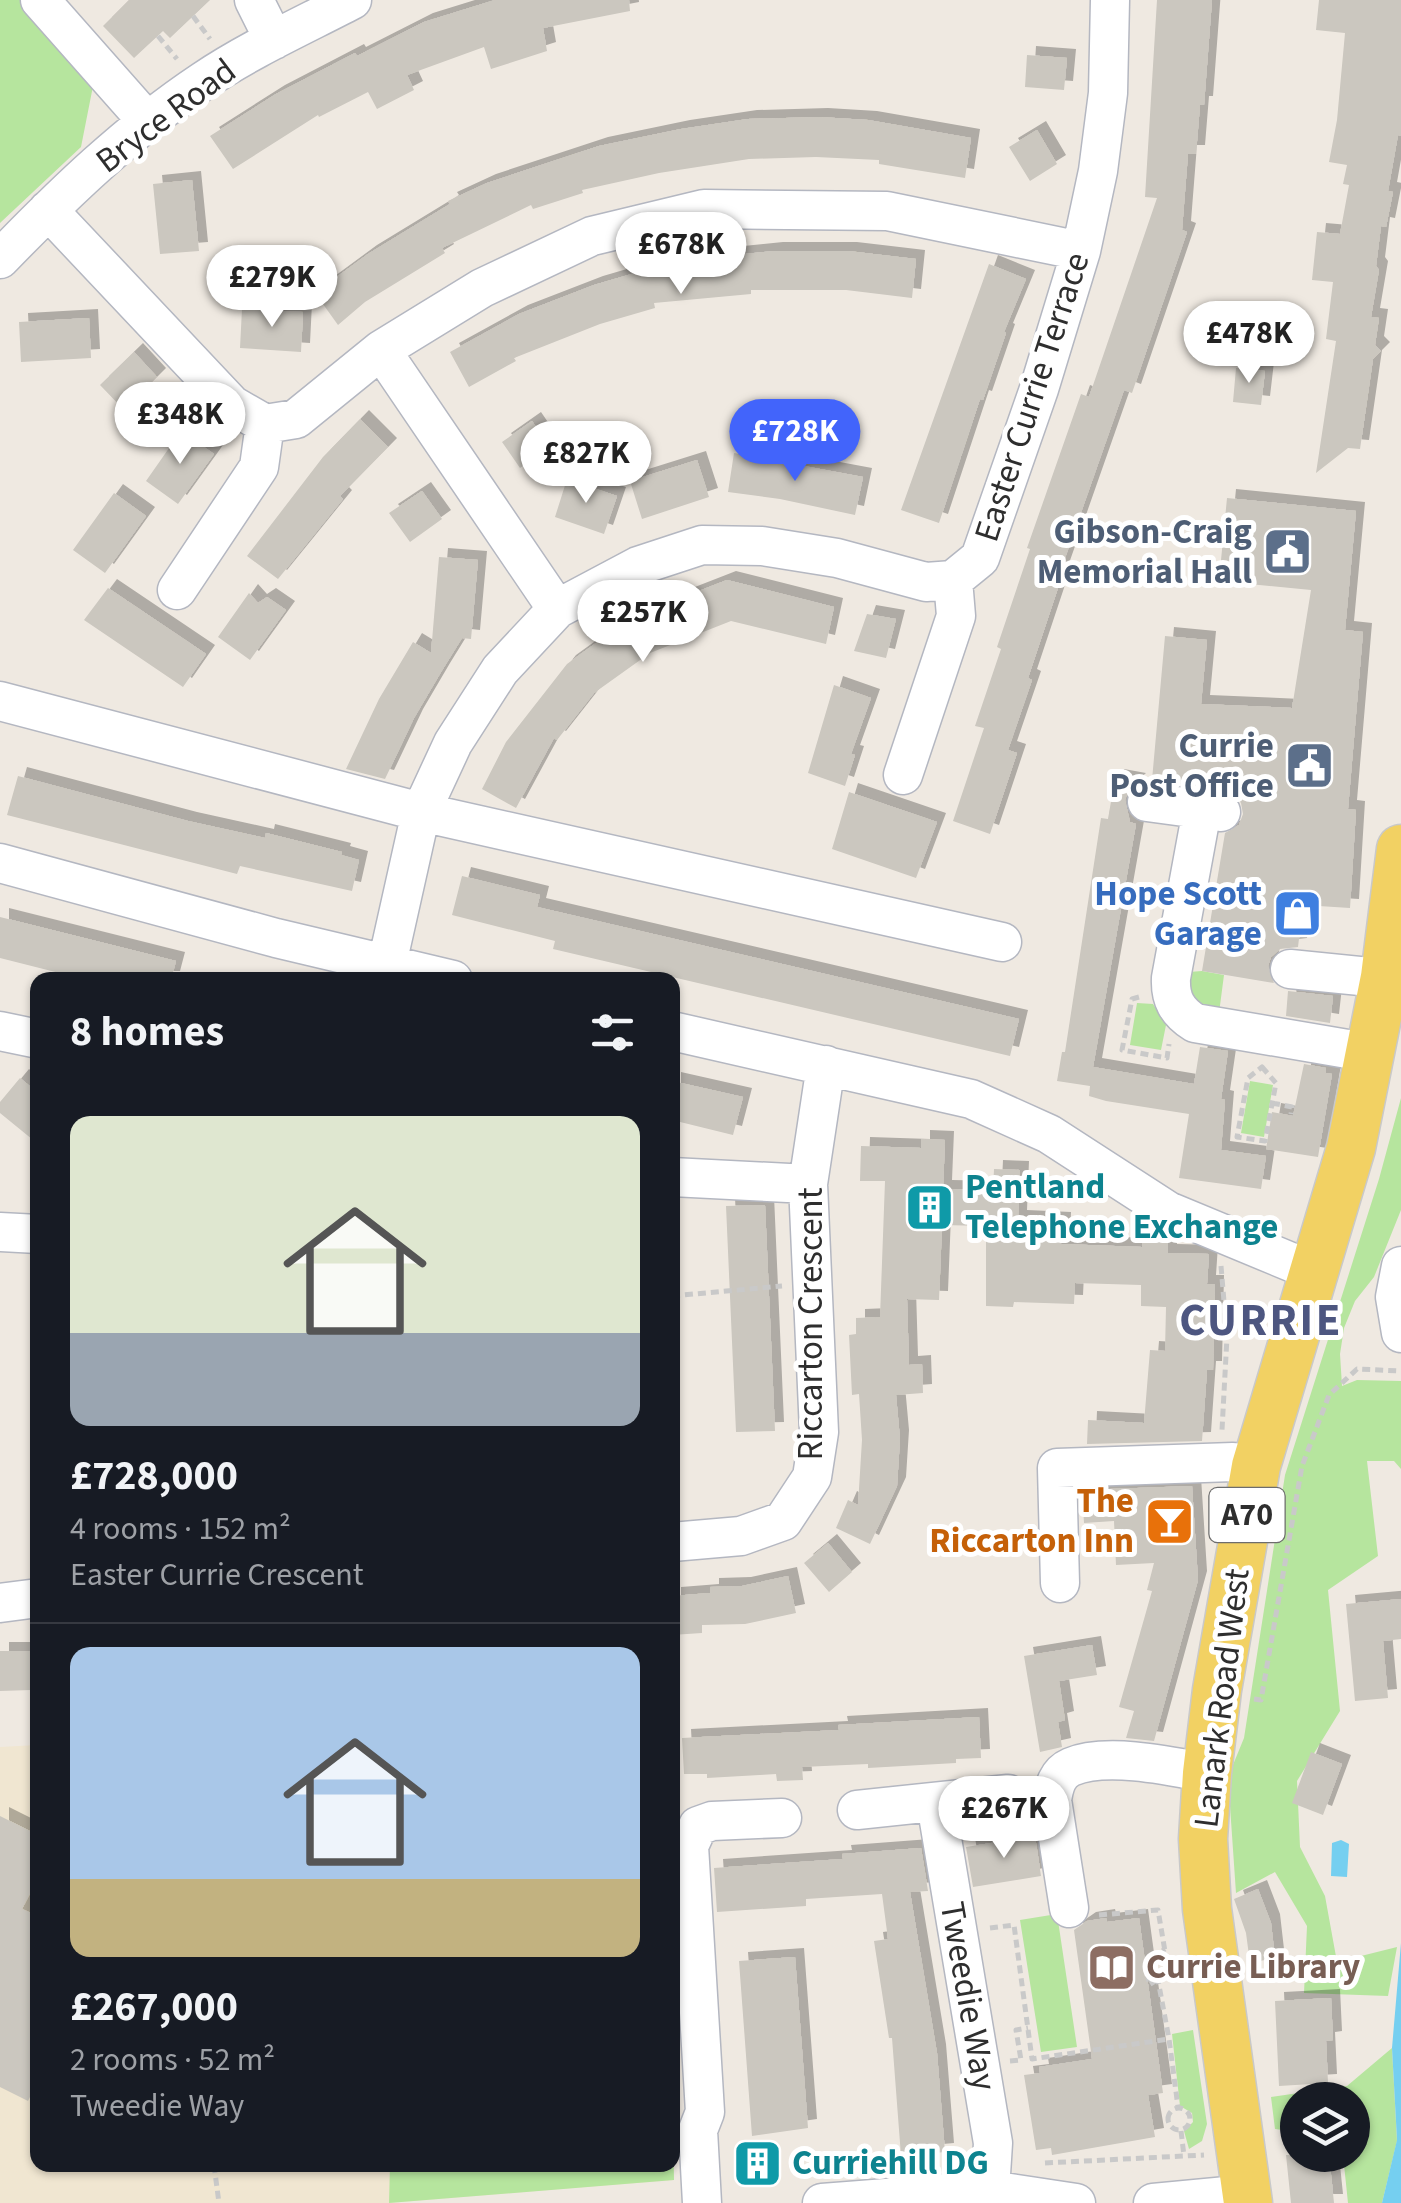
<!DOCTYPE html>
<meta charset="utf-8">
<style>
body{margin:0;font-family:"Source Sans 3",sans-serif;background:#242831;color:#f1f3f6;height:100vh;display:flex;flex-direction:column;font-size:38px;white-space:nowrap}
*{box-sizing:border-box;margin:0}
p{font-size:32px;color:#9ea1a6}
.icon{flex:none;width:55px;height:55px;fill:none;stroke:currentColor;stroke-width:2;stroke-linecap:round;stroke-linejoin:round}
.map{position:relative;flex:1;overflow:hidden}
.details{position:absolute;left:30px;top:972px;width:650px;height:1200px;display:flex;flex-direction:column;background:#171b24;border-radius:20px;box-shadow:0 2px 8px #0004}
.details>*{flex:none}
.fabs{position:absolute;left:1280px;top:2082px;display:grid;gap:20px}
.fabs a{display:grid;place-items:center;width:90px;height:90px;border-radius:50%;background:#171b24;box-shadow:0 2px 8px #0004;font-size:50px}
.price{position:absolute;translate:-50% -85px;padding:0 22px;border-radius:35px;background:#fff;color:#222;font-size:32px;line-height:65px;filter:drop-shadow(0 2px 5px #0008)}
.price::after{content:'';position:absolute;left:50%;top:60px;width:30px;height:22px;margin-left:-15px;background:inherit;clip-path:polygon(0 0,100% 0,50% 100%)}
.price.current{background:#4264fb;color:#fff}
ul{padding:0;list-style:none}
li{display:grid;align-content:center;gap:20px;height:530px;padding:0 40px}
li+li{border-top:2px solid #363941}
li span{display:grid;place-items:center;height:310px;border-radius:20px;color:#555}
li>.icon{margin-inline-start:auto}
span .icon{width:180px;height:180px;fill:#fffc;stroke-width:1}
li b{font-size:42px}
h2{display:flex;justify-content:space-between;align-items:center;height:120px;padding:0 40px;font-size:42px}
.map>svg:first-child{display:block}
.education{fill:#f0e6d1}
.green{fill:#b6e59e}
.water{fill:#75cff0}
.building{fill:#cbc7bf;filter:url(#shadow)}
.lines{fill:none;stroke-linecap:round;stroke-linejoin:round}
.minor-casing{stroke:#b4b7c1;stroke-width:41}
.major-casing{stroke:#c9c9c9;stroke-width:51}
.path{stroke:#c9c9c9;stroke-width:5;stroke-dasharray:8 5;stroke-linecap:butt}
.minor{stroke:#fff;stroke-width:38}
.major{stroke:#f2d163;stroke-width:48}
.labels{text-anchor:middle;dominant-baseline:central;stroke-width:10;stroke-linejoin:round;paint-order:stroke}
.shield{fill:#fff;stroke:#6d6d6d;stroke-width:2.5}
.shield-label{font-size:32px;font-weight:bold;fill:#2e2e2e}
.street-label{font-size:35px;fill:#2e2e2e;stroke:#fff}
.service-label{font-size:35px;font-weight:bold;fill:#4e5e75;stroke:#fff;text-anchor:end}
.shop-label{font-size:35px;font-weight:bold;fill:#366cbe;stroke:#fff;text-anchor:end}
.culture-label{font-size:35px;font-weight:bold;fill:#0d838f;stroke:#fff;text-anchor:start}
.food-label{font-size:35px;font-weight:bold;fill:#c56008;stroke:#fff;text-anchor:end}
.education-label{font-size:35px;font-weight:bold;fill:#785e54;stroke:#fff;text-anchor:start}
.district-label{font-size:45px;font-weight:bold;letter-spacing:2.5px;fill:#4d5680;stroke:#fff}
</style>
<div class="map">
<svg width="1401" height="2203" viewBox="0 0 1401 2203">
<defs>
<filter id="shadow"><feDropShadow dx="9" dy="-9" stdDeviation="0" flood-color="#0004"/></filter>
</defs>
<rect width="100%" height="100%" fill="#efe9e1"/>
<path class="education" d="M 37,1745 L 38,2165 L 672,2165 L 673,2123 L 674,2180 L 387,2203 L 0,2203 L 0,1747 Z"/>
<path class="green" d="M 0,0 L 21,0 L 94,81 L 81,147 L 0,223 Z
M 1202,971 L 1224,975 L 1219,1013 L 1191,1001 L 1189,972 Z
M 1137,1003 L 1153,1004 L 1166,1025 L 1161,1050 L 1130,1045 Z
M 1250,1081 L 1273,1085 L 1264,1137 L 1241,1133 Z
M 1401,1098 L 1401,1210 L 1374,1277 L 1355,1301 L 1344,1328 L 1340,1354 L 1342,1386 L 1357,1380 L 1401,1381 L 1401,1469 L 1394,1461 L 1367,1461 L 1378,1556 L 1328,1590 L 1340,1711 L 1297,1781 L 1300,1847 L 1325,1896 L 1337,1962 L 1397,1947 L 1388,1996 L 1304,1993 L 1307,1926 L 1275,1872 L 1236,1893 L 1228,1777 L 1244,1738 L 1285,1475 L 1379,1179 Z
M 1057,1914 L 1077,2047 L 1041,2052 L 1020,1920 Z
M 1193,2030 L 1207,2124 L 1202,2141 L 1189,2149 L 1184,2131 L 1193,2122 L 1192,2113 L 1180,2106 L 1172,2034 Z
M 1392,2048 L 1397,2141 L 1382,2203 L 1348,2203 L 1343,2155 L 1352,2155 L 1352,2100 L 1298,2100 L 1297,2132 L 1275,2129 L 1271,2097 L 1347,2086 Z
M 673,2123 L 674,2180 L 389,2203 L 390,2165 L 672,2165 Z"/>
<path class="water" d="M 1341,1840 L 1349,1844 L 1347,1877 L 1331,1876 L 1332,1843 Z
M 1401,1943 L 1401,2203 L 1382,2203 L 1397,2140 L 1392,2048 Z"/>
<path class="building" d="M 129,0 L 210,0 L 170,38 L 163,31 L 134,58 L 103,26 Z
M 495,0 L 629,0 L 630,11 L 543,28 L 547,51 L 491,69 L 484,47 L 407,75 L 414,90 L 377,109 L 368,92 L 319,117 L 318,115 L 233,169 L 210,136 L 276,94 L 355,53 L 357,56 L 424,22 Z
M 1157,0 L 1212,0 L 1204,105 L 1200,105 L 1196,154 L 1188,154 L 1182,230 L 1187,232 L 1132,393 L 1124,390 L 1058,578 L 1061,579 L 1028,678 L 1032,680 L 1008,750 L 1017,753 L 990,834 L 953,821 L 984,728 L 975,726 L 1001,649 L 997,647 L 1030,549 L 1027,548 L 1081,394 L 1089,397 L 1157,198 L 1145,197 Z
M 1319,0 L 1401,0 L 1401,136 L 1398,135 L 1388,191 L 1393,192 L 1386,227 L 1381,226 L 1376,266 L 1379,270 L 1371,317 L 1379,318 L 1375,345 L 1381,351 L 1373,359 L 1360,449 L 1348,448 L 1316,473 L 1336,341 L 1326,339 L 1333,282 L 1312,280 L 1317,232 L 1340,234 L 1349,185 L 1343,184 L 1347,165 L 1329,162 L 1337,120 L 1345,33 L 1316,30 Z
M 1027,55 L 1067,58 L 1064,90 L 1025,87 Z
M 819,117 L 868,120 L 971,138 L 965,178 L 879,164 L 879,160 L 816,157 L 749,159 L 659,173 L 582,190 L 583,193 L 533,209 L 531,205 L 442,248 L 445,253 L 365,302 L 338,325 L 315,293 L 368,254 L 450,204 L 448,201 L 487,183 L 599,146 L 681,129 L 748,119 Z
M 1037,130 L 1057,164 L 1030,181 L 1009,147 Z
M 192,180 L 199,251 L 160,254 L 153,184 Z
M 774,251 L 848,251 L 916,259 L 912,298 L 846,290 L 751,290 L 751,294 L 654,303 L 655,308 L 600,324 L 514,358 L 516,361 L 469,387 L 450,352 L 519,314 L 594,285 L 676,261 Z
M 989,264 L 1026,279 L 1004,332 L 1006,333 L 983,400 L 980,399 L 939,523 L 901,510 Z
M 242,309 L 303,312 L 301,352 L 240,348 Z
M 89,318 L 91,358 L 21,362 L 19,322 Z
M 134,352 L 157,377 L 124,410 L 100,385 Z
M 1236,368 L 1265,371 L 1261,405 L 1233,402 Z
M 360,419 L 388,447 L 340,496 L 343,499 L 278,579 L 247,556 L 323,457 Z
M 532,421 L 545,440 L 545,449 L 520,468 L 502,442 Z
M 181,431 L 214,454 L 178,504 L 146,481 Z
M 734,453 L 863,477 L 855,515 L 780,499 L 728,492 Z
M 697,460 L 709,497 L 642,519 L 630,481 Z
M 567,479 L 617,496 L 604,534 L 555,517 Z
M 422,491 L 442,519 L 410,542 L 389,513 Z
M 114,493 L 146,516 L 105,573 L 73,550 Z
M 1227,498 L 1356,511 L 1345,630 L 1363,632 L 1348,809 L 1356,810 L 1350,908 L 1303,905 L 1298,947 L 1280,949 L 1271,957 L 1268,966 L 1274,983 L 1202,971 L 1225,833 L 1239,825 L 1243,814 L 1241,803 L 1234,794 L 1224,790 L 1152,780 L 1165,636 L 1207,640 L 1201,704 L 1292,708 L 1311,590 L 1219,581 Z
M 439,557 L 478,560 L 471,639 L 462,638 L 441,672 L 414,718 L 385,779 L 346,769 L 379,699 L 413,642 L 431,653 Z
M 727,580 L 834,607 L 826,644 L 731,621 L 650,653 L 594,693 L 557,740 L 554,738 L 516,808 L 482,789 L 506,742 L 567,664 L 632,617 Z
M 108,588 L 206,654 L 183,687 L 84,620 Z
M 249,593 L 258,603 L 267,597 L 286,610 L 250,660 L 218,637 Z
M 867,614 L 896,619 L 886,658 L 854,651 Z
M 834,685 L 871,698 L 851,754 L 855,755 L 845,786 L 808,773 Z
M 18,776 L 188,821 L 265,838 L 266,833 L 342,852 L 341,855 L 359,860 L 352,891 L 240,866 L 237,874 L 7,815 Z
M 1115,778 L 1137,782 L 1129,789 L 1125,800 L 1130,822 L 1136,824 L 1093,1067 L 1194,1084 L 1200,1047 L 1228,1051 L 1221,1099 L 1225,1100 L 1221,1150 L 1266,1156 L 1261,1189 L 1179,1178 L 1189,1114 L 1106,1101 L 1089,1096 L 1090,1086 L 1057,1081 L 1062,1052 L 1065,1052 L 1101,818 L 1108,819 Z
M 849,792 L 937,822 L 916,878 L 832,849 Z
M 462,876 L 540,895 L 537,907 L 1019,1019 L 1010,1056 L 553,949 L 555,941 L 452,915 Z
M 0,917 L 176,961 L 171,980 L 87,980 L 0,958 Z
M 1288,991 L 1333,996 L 1330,1023 L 1286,1016 Z
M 1304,1064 L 1326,1068 L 1326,1073 L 1332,1074 L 1318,1157 L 1266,1149 L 1272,1112 L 1293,1116 Z
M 20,1078 L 38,1093 L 38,1144 L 0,1113 L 0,1102 Z
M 672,1081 L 743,1097 L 733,1135 L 672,1120 Z
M 921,1139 L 945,1140 L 943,1189 L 993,1190 L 994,1169 L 1020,1170 L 1018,1219 L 1062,1221 L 1061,1244 L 1142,1247 L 1142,1242 L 1168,1243 L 1168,1253 L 1209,1254 L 1207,1284 L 1215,1284 L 1213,1370 L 1207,1370 L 1202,1441 L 1087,1444 L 1088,1420 L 1144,1423 L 1150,1350 L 1165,1351 L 1166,1307 L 1141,1306 L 1141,1285 L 1075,1283 L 1074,1304 L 1014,1302 L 1013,1307 L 986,1306 L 986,1226 L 942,1225 L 939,1300 L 907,1299 L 909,1365 L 922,1364 L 923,1393 L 896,1395 L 900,1439 L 897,1486 L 870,1544 L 836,1528 L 848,1500 L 858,1505 L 862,1440 L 859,1394 L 852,1395 L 849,1335 L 856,1334 L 856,1318 L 880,1317 L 885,1181 L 860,1181 L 861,1146 L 921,1148 Z
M 765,1205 L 775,1431 L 736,1432 L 726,1206 Z
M 1192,1486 L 1198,1580 L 1154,1741 L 1126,1738 L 1134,1711 L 1119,1707 L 1152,1591 L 1147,1590 L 1154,1563 L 1116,1565 L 1114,1521 L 1084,1523 L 1082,1490 Z
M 828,1543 L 852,1572 L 829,1592 L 804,1563 Z
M 788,1576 L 796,1613 L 745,1624 L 702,1625 L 702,1633 L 672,1635 L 672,1596 L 710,1593 L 710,1587 L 742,1586 Z
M 1401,1599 L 1401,1639 L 1383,1641 L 1388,1698 L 1355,1701 L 1346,1604 Z
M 1092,1645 L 1097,1675 L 1059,1681 L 1065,1720 L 1058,1722 L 1062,1747 L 1040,1752 L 1024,1656 Z
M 0,1651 L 30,1651 L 31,1690 L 0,1691 Z
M 979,1717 L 981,1758 L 956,1759 L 956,1763 L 868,1768 L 868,1764 L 802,1767 L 803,1780 L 777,1781 L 776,1774 L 707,1778 L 707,1774 L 684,1774 L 682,1738 L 839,1730 L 838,1725 Z
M 1311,1752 L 1342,1764 L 1323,1815 L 1292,1803 Z
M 0,1816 L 38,1835 L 38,1878 L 22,1909 L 38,1916 L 38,2081 L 28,2101 L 0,2087 Z
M 1035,1836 L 1041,1876 L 973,1887 L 966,1847 Z
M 921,1848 L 928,1891 L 910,1892 L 937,2053 L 945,2152 L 901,2156 L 892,2038 L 889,2038 L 874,1941 L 888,1939 L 882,1894 L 806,1899 L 806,1906 L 717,1912 L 714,1868 L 843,1859 L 842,1854 Z
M 1258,1889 L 1271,1923 L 1275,1958 L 1250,1963 L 1246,1933 L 1234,1899 Z
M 1106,1918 L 1107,1922 L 1139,1918 L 1163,2093 L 1148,2095 L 1155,2137 L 1052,2155 L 1051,2148 L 1036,2150 L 1024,2075 L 1040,2073 L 1039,2067 L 1092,2059 L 1074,1930 L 1087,1921 Z
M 795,1957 L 808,2128 L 752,2136 L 739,1961 Z
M 1331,1998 L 1333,2040 L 1326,2041 L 1328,2083 L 1279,2086 L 1275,2001 Z
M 1286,2155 L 1329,2155 L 1334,2203 L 1291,2203 Z"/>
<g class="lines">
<defs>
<path id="minor" d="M 40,0 L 147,121
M 254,0 L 274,40
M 48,210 L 232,405 L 265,424
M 0,259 C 62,195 128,131 203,81 C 249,50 302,26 352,0
M 381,350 L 557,609
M 177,590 L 259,467 L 265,424 L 296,419 L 381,350 L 482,288 L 592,236 L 704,209 L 887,211 L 1081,251
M 0,701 L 421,812 L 1002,942
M 903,775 L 956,616 L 953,580 L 980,558 L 1039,389 L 1081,251 L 1098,171 L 1108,93 L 1110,0
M 1147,802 L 1221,812
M 1202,810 L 1171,978 C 1170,999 1177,1012 1195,1023 L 1371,1053
M 0,863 L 276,938 L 453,980
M 387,964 L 421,812 L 453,743 L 500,670 L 557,609 L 638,566 L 702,545 L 762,546 L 837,558 L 926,582 L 953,580
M 1290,969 L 1401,980
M 0,1031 L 38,1039
M 672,1031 L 971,1099 L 1049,1134 L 1168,1211 L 1315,1272
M 672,1177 L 808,1184
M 0,1232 L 38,1234
M 1401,1266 L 1395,1297 L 1401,1333
M 672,1542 L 741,1536 L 783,1521 L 812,1477 L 819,1432 L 808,1184 L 826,1065
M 1060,1583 L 1057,1468 L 1233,1462 L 1256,1466
M 0,1603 L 38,1598
M 936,1803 L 993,2143 L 990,2190
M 857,1810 L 1008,1794
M 1069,1908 L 1052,1800 C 1054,1787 1057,1773 1071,1767 C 1106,1752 1171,1766 1207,1773
M 702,2203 L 698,2130 L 705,2112 L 689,1846 L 698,1826 L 712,1821 L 782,1818
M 822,2203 L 990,2190 L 1076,2203
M 1153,2203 L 1248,2194"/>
<path id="major" d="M 1248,2203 L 1207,1909 L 1203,1839 L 1207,1773 L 1217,1690 L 1256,1466 L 1351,1148 L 1385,977 L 1401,849"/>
</defs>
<use href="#minor" class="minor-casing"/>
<use href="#major" class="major-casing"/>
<path class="path" d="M 193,16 L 210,39
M 158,36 L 177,59
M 1139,997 L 1132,999 L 1122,1050 L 1167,1058 L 1169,1044
M 1262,1067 L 1276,1083 L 1265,1141 L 1237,1137 L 1248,1078 Z
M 1272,1103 L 1292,1107 L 1291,1114
M 1221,1266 L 1227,1337 L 1222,1430
M 672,1296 L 782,1286
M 1254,1699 L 1261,1700 L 1302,1466 L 1329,1395 L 1357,1369 L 1401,1371
M 1099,1915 L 1158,1910 L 1168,1969 L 1158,1980 L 1169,2039
M 990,1928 L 1014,1925 L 1032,2059 L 1169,2039 L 1178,2107
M 1157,1980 L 1149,1985 L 1147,1961 L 1165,1949
M 1010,2061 L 1021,2060 L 1016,2030 L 1028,2028
M1168 2119a11 11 0 1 1 22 0a11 11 0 1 1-22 0Z
M 1181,2131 L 1184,2156
M 1045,2163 L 1204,2155
M 214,2165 L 219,2203"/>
<use href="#minor" class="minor"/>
<use href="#major" class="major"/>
</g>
<defs>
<symbol id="civic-square" viewBox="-11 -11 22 22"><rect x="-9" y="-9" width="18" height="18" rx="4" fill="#5c6f8a" stroke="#fff"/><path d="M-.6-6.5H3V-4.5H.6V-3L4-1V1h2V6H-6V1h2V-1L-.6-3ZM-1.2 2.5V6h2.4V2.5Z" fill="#fff"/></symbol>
<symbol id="shop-square" viewBox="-11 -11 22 22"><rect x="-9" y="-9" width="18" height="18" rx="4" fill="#3f7fe0" stroke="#fff"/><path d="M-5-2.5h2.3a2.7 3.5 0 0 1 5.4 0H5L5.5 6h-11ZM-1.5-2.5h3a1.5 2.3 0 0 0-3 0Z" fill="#fff"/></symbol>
<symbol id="building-square" viewBox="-11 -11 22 22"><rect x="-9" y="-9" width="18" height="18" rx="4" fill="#0f9aa8" stroke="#fff"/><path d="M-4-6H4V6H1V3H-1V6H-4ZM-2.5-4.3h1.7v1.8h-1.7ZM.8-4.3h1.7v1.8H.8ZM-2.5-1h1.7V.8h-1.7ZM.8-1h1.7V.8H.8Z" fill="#fff"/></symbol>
<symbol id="bar-square" viewBox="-11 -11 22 22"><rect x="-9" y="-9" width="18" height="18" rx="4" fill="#e8710a" stroke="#fff"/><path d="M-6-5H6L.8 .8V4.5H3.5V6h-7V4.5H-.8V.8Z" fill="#fff"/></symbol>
<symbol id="library-square" viewBox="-11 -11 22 22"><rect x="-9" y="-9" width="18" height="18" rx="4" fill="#8d6e63" stroke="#fff"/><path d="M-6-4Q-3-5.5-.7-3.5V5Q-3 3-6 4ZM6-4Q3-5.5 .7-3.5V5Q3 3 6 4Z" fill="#fff"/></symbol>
</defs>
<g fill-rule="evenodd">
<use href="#civic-square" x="1260" y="524" width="55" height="55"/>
<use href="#civic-square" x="1282" y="738" width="55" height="55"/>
<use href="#shop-square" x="1270" y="886" width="55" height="55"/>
<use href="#building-square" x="902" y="1180" width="55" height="55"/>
<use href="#bar-square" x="1142" y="1494" width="55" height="55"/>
<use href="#library-square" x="1084" y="1940" width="55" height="55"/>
<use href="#building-square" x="730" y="2136" width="55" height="55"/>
</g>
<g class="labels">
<rect class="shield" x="1209.5" y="1488" width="75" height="54" rx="8"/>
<g class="shield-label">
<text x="1247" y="1515">A70</text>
</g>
<g class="street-label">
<text transform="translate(166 116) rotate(-37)">Bryce Road</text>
<text transform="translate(1032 397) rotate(-72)">Easter Currie Terrace</text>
<text transform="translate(811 1324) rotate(-90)">Riccarton Crescent</text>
<text transform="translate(1222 1698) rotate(-83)">Lanark Road West</text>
<text transform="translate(968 1996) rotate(80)">Tweedie Way</text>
</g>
<g class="service-label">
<text x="1252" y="532">Gibson-Craig<tspan x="1252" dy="40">Memorial Hall</tspan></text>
<text x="1274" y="746">Currie<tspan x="1274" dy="40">Post Office</tspan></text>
</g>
<g class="shop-label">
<text x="1262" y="894">Hope Scott<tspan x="1262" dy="40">Garage</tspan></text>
</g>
<g class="culture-label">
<text x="965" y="1187">Pentland<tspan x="965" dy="40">Telephone Exchange</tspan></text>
<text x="792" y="2163">Curriehill DG</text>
</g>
<g class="food-label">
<text x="1134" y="1501">The<tspan x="1134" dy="40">Riccarton Inn</tspan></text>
</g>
<g class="education-label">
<text x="1146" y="1967">Currie Library</text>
</g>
<g class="district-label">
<text x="1261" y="1321">CURRIE</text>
</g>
</g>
</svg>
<div class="fabs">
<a><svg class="icon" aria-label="layers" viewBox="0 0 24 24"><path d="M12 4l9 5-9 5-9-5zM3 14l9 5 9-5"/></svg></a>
</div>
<b class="price" style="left:681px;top:297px">£678K</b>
<b class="price" style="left:272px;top:330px">£279K</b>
<b class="price" style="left:1249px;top:386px">£478K</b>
<b class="price" style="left:180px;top:467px">£348K</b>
<b class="price current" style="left:795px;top:484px">£728K</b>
<b class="price" style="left:586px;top:506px">£827K</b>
<b class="price" style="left:643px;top:665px">£257K</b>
<b class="price" style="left:1004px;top:1861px">£267K</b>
<section class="details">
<h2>8 homes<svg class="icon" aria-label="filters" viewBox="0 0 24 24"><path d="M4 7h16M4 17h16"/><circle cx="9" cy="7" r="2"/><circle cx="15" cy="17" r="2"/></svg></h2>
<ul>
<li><span style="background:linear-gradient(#dfe7d0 70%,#9aa5b1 0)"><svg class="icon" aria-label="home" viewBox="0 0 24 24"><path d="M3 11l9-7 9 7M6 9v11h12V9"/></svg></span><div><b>£728,000</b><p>4 rooms · 152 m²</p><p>Easter Currie Crescent</p></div></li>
<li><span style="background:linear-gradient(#a9c7e8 75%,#c2b280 0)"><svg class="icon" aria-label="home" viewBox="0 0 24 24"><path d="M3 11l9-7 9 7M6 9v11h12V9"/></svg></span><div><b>£267,000</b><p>2 rooms · 52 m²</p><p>Tweedie Way</p></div></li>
</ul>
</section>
</div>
